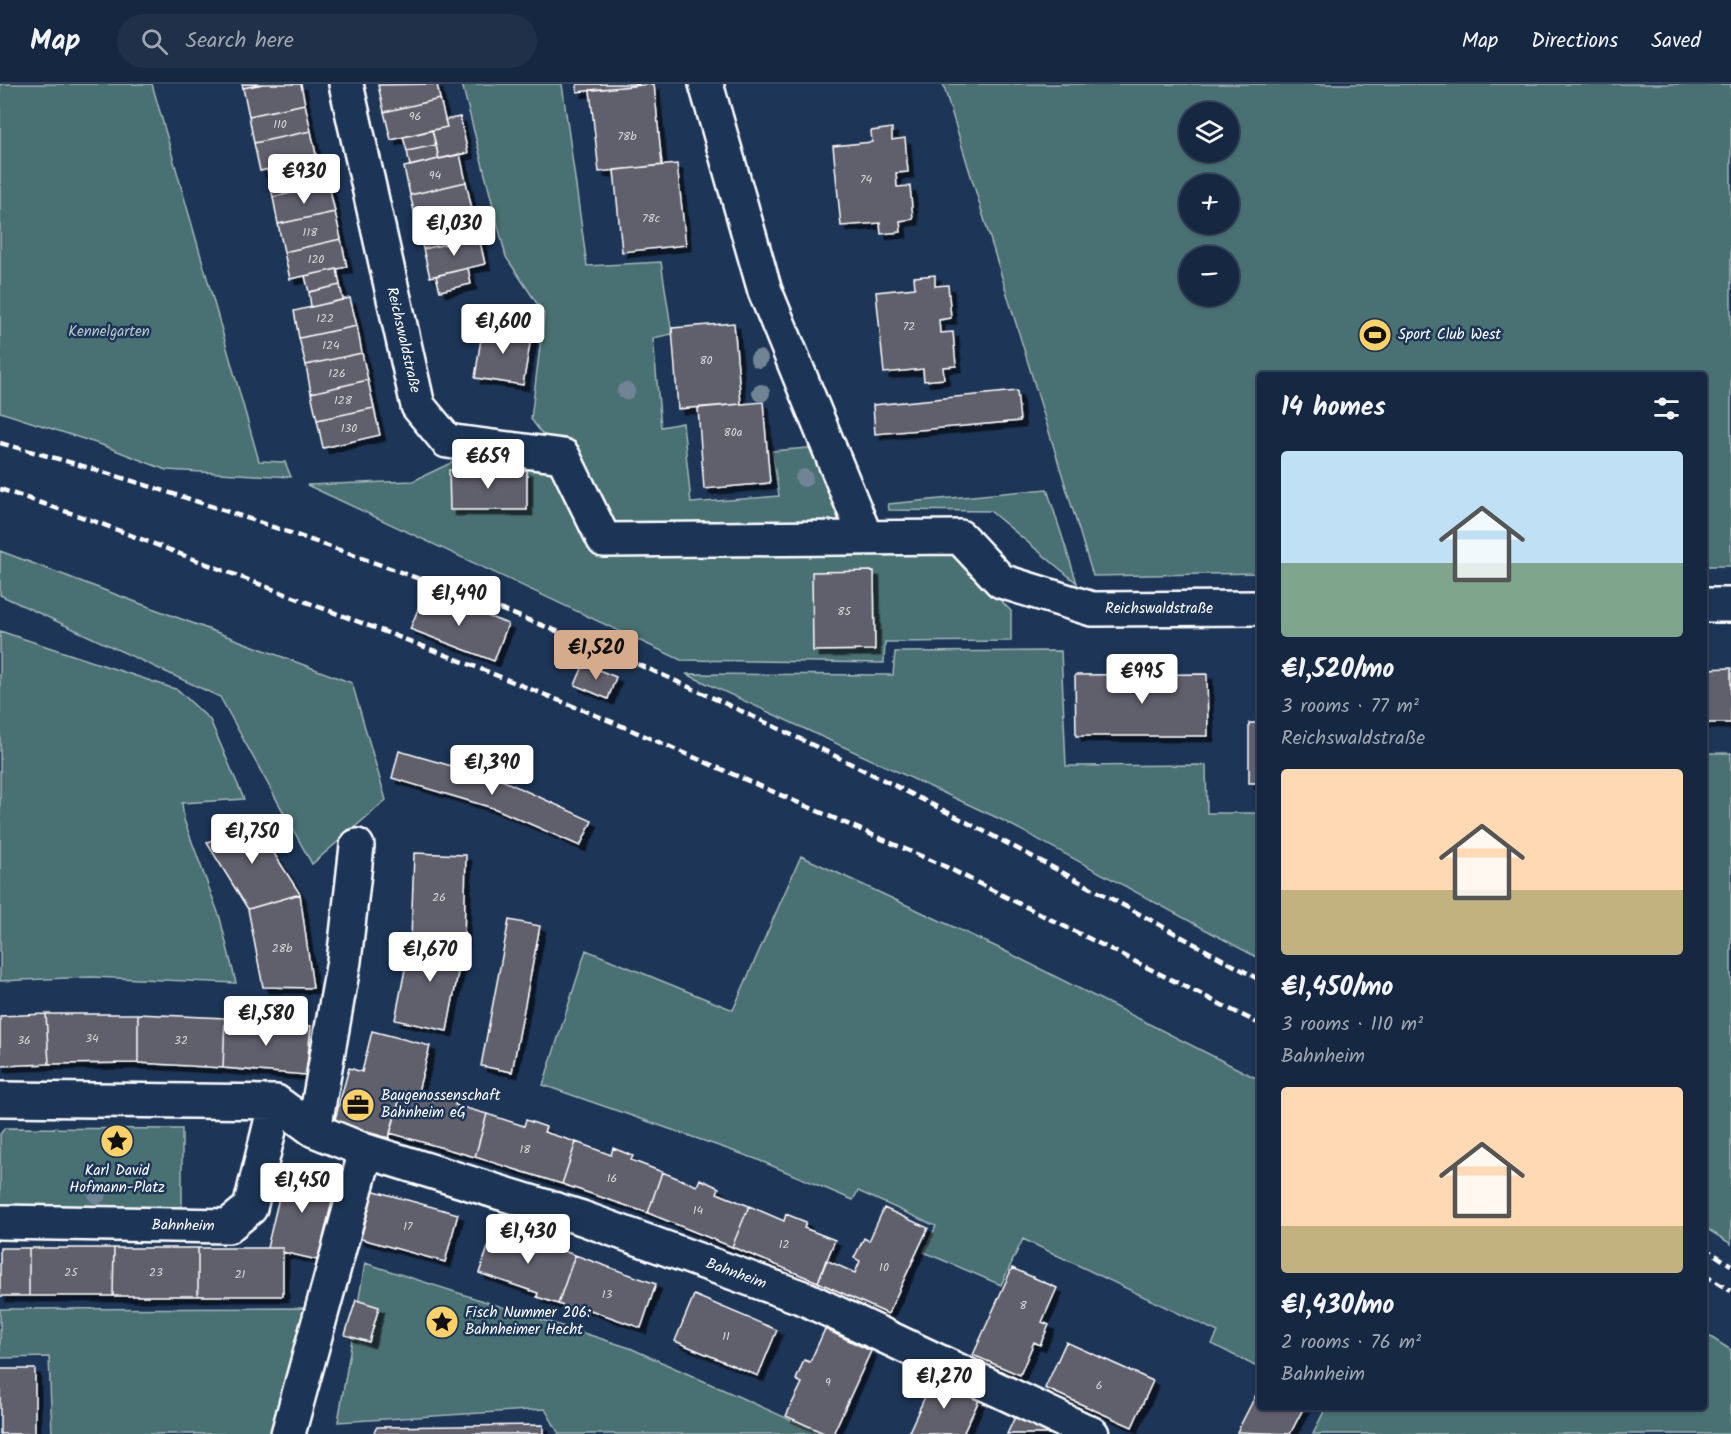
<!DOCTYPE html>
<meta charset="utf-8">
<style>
body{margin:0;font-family:Kalam,sans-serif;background:#1f3048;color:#f1f3f6;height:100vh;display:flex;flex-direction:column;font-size:22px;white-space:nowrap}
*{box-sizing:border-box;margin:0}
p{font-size:20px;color:#9ea6b1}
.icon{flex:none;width:33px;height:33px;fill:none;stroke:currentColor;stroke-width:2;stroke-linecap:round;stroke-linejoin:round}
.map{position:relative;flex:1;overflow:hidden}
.drawer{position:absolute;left:1257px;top:288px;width:450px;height:1038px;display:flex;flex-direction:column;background:#162841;border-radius:6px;box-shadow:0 2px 4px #0004,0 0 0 2px #35445a}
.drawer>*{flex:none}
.controls{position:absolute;left:1179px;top:18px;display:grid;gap:12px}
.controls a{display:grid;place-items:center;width:60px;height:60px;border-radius:50%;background:#162841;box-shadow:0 2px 4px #0004,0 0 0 2px #35445a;font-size:30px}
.price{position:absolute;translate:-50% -51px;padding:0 14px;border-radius:6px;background:#fff;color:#222;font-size:20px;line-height:39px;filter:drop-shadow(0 2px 3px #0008)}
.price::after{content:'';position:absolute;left:50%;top:36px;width:18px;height:14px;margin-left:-9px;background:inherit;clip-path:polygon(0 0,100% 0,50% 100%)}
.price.on{background:#d6ab8b;color:#111}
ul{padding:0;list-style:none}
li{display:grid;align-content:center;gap:12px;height:318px;padding:0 24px}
li span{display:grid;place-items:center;height:186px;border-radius:6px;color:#555}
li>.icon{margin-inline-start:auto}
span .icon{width:108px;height:108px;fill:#fffc;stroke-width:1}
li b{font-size:26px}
h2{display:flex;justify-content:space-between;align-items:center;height:72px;padding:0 24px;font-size:26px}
header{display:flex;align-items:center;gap:36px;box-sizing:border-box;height:84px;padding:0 30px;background:#162841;border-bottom:2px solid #35445a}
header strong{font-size:28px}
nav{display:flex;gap:33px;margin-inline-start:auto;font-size:21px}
.search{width:420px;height:54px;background:#1f3048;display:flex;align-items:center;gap:15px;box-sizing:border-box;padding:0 21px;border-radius:33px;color:#9ea6b1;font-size:22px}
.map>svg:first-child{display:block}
.green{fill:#486f72;stroke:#a4b7b8;stroke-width:1.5;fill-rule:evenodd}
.building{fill:#615e6c;stroke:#fff;stroke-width:1.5;filter:url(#shadow)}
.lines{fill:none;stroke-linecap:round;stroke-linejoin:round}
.minor-casing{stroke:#fff;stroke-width:38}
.minor{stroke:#1d3557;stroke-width:33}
.rail{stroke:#fff;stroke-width:4.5;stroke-dasharray:9 4.5;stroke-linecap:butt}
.tree{fill:#718495}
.labels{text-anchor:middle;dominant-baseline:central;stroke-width:5;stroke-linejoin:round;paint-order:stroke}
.number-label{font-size:12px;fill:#d8d7da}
.park-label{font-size:15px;fill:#b6c5c7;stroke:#1d3557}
.poi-label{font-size:15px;fill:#fff;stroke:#1d3557;text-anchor:start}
.street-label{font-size:15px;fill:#fff;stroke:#1d3557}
</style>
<header>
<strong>Map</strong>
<div class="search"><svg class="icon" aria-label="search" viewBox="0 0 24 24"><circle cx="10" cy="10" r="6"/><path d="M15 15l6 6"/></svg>Search here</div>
<nav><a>Map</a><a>Directions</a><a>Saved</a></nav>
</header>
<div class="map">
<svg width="1731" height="1350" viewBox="0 0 1731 1350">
<defs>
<filter id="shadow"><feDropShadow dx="5.5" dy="5.5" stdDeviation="0" flood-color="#0009"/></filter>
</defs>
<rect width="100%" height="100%" fill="#1d3557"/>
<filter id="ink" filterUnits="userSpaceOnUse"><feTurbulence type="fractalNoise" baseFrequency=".0167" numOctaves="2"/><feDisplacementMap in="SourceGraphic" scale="12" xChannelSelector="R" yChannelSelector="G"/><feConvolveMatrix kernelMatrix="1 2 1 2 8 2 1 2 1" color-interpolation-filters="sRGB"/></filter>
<g filter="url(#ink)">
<path class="green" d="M 0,0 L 152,0 L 259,377 L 285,378 L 291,393 L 166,386 L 102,361 L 0,328 Z
M 462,0 L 562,0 L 587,182 L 661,178 L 672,250 L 653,254 L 661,343 L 683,339 L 691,419 L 779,412 L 772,367 L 820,363 L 850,442 L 612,443 L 531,335 L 544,230 L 506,173 Z
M 943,0 L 1731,0 L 1731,482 L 1704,482 L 1704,291 L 1260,291 L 1260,489 L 1093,492 ZM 1190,28 L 1228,28 L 1228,68 L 1190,68 ZM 1190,100 L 1228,100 L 1228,140 L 1190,140 ZM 1190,172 L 1228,172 L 1228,212 L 1190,212 Z
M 455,377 L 549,385 L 602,473 L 954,468 L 1011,527 L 1011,557 L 885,558 L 884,579 L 681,576 L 307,401 L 413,397 Z
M 1047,405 L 1077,499 L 990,427 L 889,426 L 888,420 Z
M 0,467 L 352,599 L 386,716 L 312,780 L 220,613 L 0,511 Z
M 0,547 L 178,606 L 210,636 L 244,715 L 182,719 L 184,736 L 220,834 L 236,899 L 91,893 L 0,897 Z
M 1061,567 L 1066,682 L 1206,681 L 1207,729 L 1260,729 L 1260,875 L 1002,736 L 686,590 L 893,591 L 895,568 Z
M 1704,669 L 1731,669 L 1731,1160 L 1704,1143 Z
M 801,772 L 1003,866 L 1260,996 L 1260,1273 L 1255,1282 L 1212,1260 L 1218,1248 L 1023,1155 L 1001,1201 L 924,1168 L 936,1142 L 858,1107 L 853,1116 L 756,1075 L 543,1001 L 586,866 L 733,926 Z
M 5,1044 L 182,1045 L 182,1127 L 6,1127 L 0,1120 L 0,1050 Z
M 365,1179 L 630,1264 L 822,1350 L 559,1350 L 545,1325 L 338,1338 Z
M 305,1224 L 271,1350 L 52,1350 L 49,1273 L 0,1274 L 0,1225 Z
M 1704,1249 L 1731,1266 L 1731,1350 L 1313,1350 L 1326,1323 L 1704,1323 Z"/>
<path class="building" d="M 242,0 L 263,0 L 243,4 Z
M 263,0 L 301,0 L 305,20 L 249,32 L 243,4 Z
M 437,0 L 440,15 L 384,28 L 378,1 Z
M 577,0 L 639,0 L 639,1 L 577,8 Z
M 654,0 L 662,81 L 599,88 L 590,6 Z
M 440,15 L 447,43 L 391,56 L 384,28 Z
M 305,20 L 311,47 L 254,59 L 249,32 Z
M 460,33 L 468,69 L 439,75 L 432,46 L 447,43 L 445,36 Z
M 892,44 L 892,56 L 905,54 L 908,88 L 896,89 L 897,103 L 910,102 L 913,135 L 900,137 L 901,148 L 881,150 L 880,139 L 841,142 L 833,62 L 872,58 L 871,47 Z
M 432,46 L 436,61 L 407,67 L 403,53 Z
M 311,47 L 317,75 L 260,87 L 254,59 Z
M 436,61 L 439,75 L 410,82 L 407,67 Z
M 460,70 L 466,98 L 410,111 L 404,83 Z
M 323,74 L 329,101 L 273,113 L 267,85 Z
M 677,80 L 686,161 L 622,168 L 614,86 Z
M 466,98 L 472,125 L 417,138 L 410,111 Z
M 329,101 L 335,128 L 278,140 L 273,113 Z
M 472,125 L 479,153 L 423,165 L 417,138 Z
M 335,128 L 341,155 L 284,168 L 278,140 Z
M 479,153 L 485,180 L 430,193 L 423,165 Z
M 341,155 L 347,183 L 290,195 L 284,168 Z
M 468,184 L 471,200 L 440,207 L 436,192 Z
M 337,185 L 340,201 L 309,208 L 305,192 Z
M 935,191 L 935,202 L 948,201 L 951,234 L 939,236 L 940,249 L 953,248 L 956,282 L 943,283 L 944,295 L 924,297 L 923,285 L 884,289 L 876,208 L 915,204 L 914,193 Z
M 340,201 L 343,216 L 311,223 L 309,208 Z
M 350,214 L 357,242 L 299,254 L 294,227 Z
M 734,239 L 741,320 L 678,325 L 672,244 Z
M 483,241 L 532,248 L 523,301 L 475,294 Z
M 357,242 L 362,269 L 306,281 L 299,254 Z
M 362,269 L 368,296 L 311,309 L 306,281 Z
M 368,296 L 374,324 L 317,336 L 311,309 Z
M 1017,307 L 1020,337 L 875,350 L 873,321 Z
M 763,318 L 770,399 L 704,405 L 698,324 Z
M 374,324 L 380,351 L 323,364 L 317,336 Z
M 449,386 L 527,386 L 527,426 L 450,426 Z
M 874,487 L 875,566 L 813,567 L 812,488 Z
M 425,508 L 508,540 L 494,577 L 410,545 Z
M 584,580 L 616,593 L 608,615 L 575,601 Z
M 1731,584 L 1731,639 L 1704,639 L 1704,585 Z
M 1207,590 L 1208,652 L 1076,652 L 1075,591 Z
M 1249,639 L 1260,639 L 1260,699 L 1249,699 Z
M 399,667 L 504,697 L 592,737 L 580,762 L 496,725 L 392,694 Z
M 250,732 L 300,810 L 248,825 L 207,759 Z
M 414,769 L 466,771 L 464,857 L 411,855 Z
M 300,810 L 313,904 L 263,903 L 248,825 Z
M 509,836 L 540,842 L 512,988 L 481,982 Z
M 411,855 L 464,857 L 447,947 L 395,936 Z
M 46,930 L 138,930 L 138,979 L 49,980 Z
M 46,930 L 49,980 L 0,982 L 0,932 Z
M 138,930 L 225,934 L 223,984 L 138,979 Z
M 225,934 L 311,942 L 306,991 L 223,984 Z
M 372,947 L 430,962 L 417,1011 L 402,1007 L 389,1054 L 334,1039 L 349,984 L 362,988 Z
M 402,1007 L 435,1016 L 436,1010 L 456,1015 L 455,1021 L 487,1030 L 475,1073 L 390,1049 Z
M 487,1030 L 524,1042 L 526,1036 L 546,1043 L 544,1048 L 576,1058 L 562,1100 L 475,1073 Z
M 576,1058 L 611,1071 L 613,1064 L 633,1072 L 631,1076 L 662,1088 L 648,1129 L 562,1100 Z
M 286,1084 L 337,1096 L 318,1176 L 282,1168 L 283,1164 L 267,1164 Z
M 662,1088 L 697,1102 L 700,1095 L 719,1104 L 717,1109 L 749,1122 L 732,1163 L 648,1129 Z
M 371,1106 L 458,1130 L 445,1178 L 358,1154 Z
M 749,1122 L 784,1137 L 786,1130 L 806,1138 L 804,1144 L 835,1156 L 818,1198 L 732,1163 Z
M 884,1124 L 928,1144 L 888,1230 L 818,1198 L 826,1176 L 855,1189 L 860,1177 L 854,1174 L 864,1154 L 869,1157 Z
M 495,1144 L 575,1171 L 558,1220 L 537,1213 L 538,1209 L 479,1189 Z
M 0,1164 L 29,1164 L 29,1212 L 0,1212 Z
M 29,1164 L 114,1164 L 113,1212 L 29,1212 Z
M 114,1164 L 198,1164 L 198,1212 L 113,1212 Z
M 198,1164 L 283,1164 L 283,1212 L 198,1212 Z
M 575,1171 L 656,1200 L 641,1244 L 582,1223 L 580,1228 L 558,1220 Z
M 1012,1184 L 1057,1204 L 1042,1238 L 1049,1241 L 1040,1261 L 1034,1258 L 1020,1291 L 973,1271 Z
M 694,1211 L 777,1246 L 758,1292 L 675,1257 Z
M 356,1216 L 379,1223 L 369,1258 L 345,1251 Z
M 825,1245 L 871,1267 L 833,1350 L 826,1350 L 786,1332 L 802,1299 L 796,1296 L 804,1276 L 810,1278 Z
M 1066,1258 L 1153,1297 L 1132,1343 L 1045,1304 Z
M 0,1285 L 35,1285 L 35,1350 L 0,1350 Z
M 934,1293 L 980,1314 L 963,1350 L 908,1350 Z
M 1260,1303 L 1260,1323 L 1304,1323 L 1290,1350 L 1237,1348 Z
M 1015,1333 L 1052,1350 L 1007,1350 Z
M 543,1341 L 543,1350 L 373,1350 L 377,1343 Z"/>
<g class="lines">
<defs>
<path id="minor" d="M 346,0 L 418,322 L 447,357 L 563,372 L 604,456 L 960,453 L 1001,497 L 1092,525 L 1260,524
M 706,0 L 765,207 L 866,454
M 1704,521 L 1731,521
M 0,1015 L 276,1018 L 314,1046 L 366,1067 L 582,1134 L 806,1215 L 1092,1350
M 314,1046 L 344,877 L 357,762
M 0,1138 L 228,1142 L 250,1124 L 276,1018
M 288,1350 L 366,1067"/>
</defs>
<use href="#minor" class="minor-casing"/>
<use href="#minor" class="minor"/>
<path class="rail" d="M 0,359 C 129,393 256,436 381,481 C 472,514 563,548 651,586 C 859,678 1061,786 1260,896
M 0,405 L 91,436 L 451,573 L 615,639 L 944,782 L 1260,940
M 1704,1164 L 1731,1181
M 1704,1191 L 1731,1207"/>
</g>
<g class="tree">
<circle cx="759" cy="275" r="9"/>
<circle cx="626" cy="307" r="9"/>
<circle cx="761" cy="309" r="9"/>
<circle cx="804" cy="394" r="9"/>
<circle cx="97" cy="1111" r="9"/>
</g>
</g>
<defs>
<symbol id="stadium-disc" viewBox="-11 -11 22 22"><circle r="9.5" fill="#ffd166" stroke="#1d3557"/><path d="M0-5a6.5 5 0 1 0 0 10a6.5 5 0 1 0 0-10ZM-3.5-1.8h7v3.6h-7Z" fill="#111"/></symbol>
<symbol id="office-disc" viewBox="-11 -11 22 22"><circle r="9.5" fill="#ffd166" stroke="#1d3557"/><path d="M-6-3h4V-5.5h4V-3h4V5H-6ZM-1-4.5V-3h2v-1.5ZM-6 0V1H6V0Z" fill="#111"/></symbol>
<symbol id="sight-disc" viewBox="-11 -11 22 22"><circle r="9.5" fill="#ffd166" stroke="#1d3557"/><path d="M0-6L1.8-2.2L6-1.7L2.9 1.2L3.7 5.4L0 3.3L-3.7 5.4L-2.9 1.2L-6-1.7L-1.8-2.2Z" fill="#111"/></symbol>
</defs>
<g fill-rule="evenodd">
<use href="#stadium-disc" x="1356" y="232" width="38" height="38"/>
<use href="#office-disc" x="339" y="1002" width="38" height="38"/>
<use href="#sight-disc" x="98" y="1038" width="38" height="38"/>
<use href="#sight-disc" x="423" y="1219" width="38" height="38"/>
</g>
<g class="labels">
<g class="number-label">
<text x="415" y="32">96</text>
<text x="280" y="40">110</text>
<text x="627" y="52">78b</text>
<text x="435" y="91">94</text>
<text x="866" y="95">74</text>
<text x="651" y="134">78c</text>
<text x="310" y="148">118</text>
<text x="316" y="175">120</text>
<text x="325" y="234">122</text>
<text x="909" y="242">72</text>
<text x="331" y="261">124</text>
<text x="706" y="276">80</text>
<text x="337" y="289">126</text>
<text x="343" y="316">128</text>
<text x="349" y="344">130</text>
<text x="733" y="348">80a</text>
<text x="844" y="527">85</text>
<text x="439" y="813">26</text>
<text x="282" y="864">28b</text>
<text x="92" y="954">34</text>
<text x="24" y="956">36</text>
<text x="181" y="956">32</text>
<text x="525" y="1065">18</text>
<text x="612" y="1094">16</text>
<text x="698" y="1126">14</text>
<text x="408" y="1142">17</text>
<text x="784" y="1160">12</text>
<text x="884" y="1183">10</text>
<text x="71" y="1188">25</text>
<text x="156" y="1188">23</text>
<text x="240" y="1190">21</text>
<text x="607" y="1210">13</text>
<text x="1023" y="1221">8</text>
<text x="726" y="1252">11</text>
<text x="828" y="1298">9</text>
<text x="1099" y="1301">6</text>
</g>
<g class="park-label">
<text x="109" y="248">Kennelgarten</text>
</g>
<g class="poi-label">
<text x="1398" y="251">Sport Club West</text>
<text x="381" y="1012">Baugenossenschaft<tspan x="381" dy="17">Bahnheim eG</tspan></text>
<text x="117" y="1087" text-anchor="middle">Karl David<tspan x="117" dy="17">Hofmann-Platz</tspan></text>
<text x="465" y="1229">Fisch Nummer 206:<tspan x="465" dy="17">Bahnheimer Hecht</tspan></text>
</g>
<g class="street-label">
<text transform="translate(403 256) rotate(77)">Reichswaldstraße</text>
<text x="1159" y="525">Reichswaldstraße</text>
<text transform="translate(183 1142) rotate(1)">Bahnheim</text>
<text transform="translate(736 1190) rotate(20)">Bahnheim</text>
</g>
</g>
</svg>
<div class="controls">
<a><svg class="icon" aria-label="layers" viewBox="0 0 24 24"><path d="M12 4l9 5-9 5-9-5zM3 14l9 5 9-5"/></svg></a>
<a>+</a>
<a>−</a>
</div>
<b class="price" style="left:304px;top:121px">€930</b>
<b class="price" style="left:454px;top:173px">€1,030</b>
<b class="price" style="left:503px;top:271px">€1,600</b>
<b class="price" style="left:488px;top:406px">€659</b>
<b class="price" style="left:459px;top:543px">€1,490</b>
<b class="price on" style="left:596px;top:597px">€1,520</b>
<b class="price" style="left:1142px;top:621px">€995</b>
<b class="price" style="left:492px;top:712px">€1,390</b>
<b class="price" style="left:252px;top:781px">€1,750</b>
<b class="price" style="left:430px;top:899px">€1,670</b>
<b class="price" style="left:266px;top:963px">€1,580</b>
<b class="price" style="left:302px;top:1130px">€1,450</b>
<b class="price" style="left:528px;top:1181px">€1,430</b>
<b class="price" style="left:944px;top:1326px">€1,270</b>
<section class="drawer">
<h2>14 homes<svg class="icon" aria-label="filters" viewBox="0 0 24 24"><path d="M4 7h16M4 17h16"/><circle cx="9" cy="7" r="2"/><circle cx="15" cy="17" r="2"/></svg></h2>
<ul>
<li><span style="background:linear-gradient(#bfe0f5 60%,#7fa58c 0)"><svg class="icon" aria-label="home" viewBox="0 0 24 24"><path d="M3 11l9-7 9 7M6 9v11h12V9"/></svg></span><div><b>€1,520/mo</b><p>3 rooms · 77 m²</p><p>Reichswaldstraße</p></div></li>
<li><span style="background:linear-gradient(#ffd9b3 65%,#c2b280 0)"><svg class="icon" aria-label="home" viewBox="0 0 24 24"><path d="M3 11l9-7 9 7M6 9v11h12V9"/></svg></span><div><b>€1,450/mo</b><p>3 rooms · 110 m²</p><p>Bahnheim</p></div></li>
<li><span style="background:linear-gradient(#ffd9b3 75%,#c2b280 0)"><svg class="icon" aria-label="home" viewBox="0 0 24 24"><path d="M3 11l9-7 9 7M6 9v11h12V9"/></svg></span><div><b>€1,430/mo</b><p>2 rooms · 76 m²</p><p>Bahnheim</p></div></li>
</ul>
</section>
</div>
